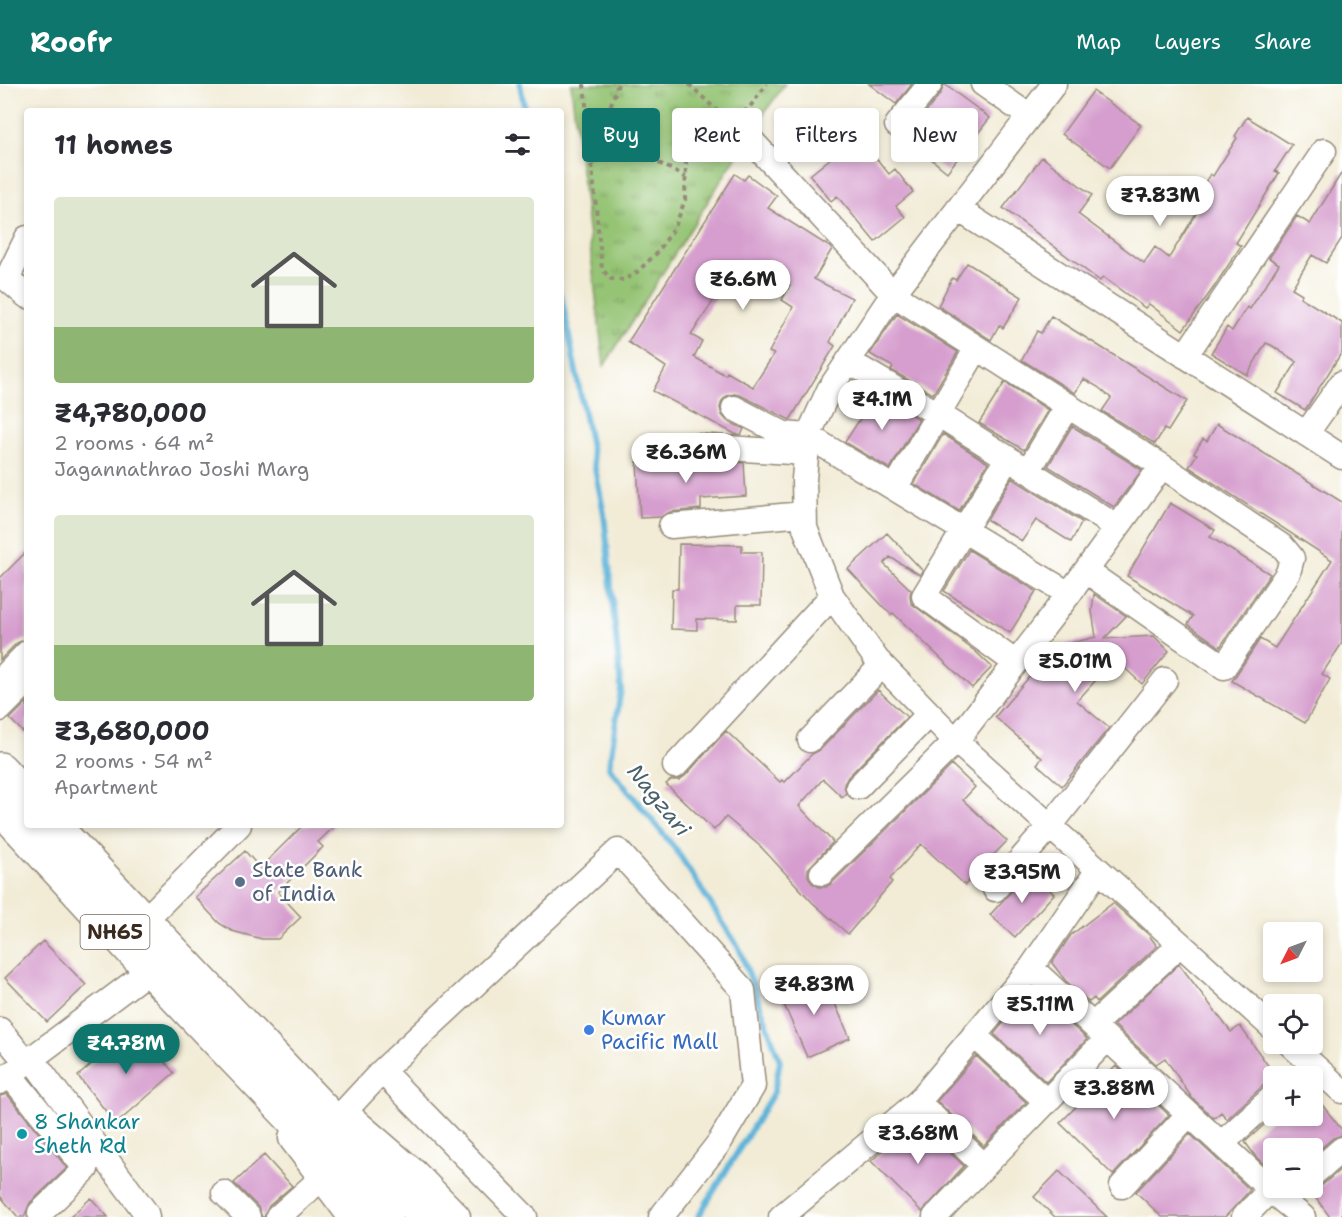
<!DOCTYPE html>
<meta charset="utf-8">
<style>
body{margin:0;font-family:"Shantell Sans",sans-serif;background:#f7f7f7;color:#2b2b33;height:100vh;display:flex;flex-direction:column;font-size:22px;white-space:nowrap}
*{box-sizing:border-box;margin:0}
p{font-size:20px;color:#7c7c81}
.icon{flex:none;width:33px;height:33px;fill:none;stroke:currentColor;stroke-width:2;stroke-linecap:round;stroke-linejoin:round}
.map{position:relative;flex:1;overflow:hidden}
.details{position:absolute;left:24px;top:24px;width:540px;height:720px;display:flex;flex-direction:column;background:#fff;border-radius:6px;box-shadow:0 3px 9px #0003}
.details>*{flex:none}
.guide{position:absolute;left:582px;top:24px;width:570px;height:54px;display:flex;gap:12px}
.needle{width:39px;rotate:228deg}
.buttons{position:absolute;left:1263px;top:838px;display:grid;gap:12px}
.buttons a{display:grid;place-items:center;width:60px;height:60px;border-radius:6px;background:#fff;box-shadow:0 3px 9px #0003;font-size:30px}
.price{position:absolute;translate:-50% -51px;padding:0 14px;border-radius:21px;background:#fff;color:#222;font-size:20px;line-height:39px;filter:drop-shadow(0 2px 3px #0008)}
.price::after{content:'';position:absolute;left:50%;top:36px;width:18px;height:14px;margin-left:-9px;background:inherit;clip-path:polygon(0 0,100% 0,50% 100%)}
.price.active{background:#0f766e;color:#fff}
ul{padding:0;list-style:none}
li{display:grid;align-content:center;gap:12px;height:318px;padding:0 30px}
li span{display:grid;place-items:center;height:186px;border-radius:6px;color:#555}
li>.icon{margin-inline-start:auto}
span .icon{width:108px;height:108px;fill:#fffc;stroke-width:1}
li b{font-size:26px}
h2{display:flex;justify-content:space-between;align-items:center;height:72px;padding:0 30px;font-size:26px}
.tag{padding:0 21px;border-radius:6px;background:#fff;box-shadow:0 3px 9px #0003;font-size:21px;line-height:54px}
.tag.active{background:#0f766e;color:#fff}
header{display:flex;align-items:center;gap:36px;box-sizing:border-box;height:84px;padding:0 30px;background:#0f766e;color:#fff}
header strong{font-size:28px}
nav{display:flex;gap:33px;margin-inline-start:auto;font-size:21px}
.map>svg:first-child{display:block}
.park{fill:url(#park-tufts);stroke:#687749;stroke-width:1.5}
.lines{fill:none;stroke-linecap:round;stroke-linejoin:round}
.stream{stroke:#5db3d9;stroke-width:6}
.building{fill:#d69ece;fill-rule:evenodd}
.minor-casing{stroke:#968b7a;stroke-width:27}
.major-casing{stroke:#968b7a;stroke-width:33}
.highway-casing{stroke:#968b7a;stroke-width:36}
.path{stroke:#968b7a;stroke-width:4;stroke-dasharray:4.5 4.5;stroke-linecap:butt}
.minor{stroke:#fff;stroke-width:24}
.major{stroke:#fff;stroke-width:30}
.highway{stroke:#fff;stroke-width:33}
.service-dot{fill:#5c6f8a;stroke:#fff;stroke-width:2}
.shop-dot{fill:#3f7fe0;stroke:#fff;stroke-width:2}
.culture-dot{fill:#0f9aa8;stroke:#fff;stroke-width:2}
.labels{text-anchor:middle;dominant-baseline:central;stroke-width:5;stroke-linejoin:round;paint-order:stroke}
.shield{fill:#fff;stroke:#766a62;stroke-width:1.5}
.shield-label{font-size:20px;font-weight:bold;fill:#3b2a1e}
.service-label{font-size:21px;fill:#4e5e75;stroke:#fff;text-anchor:start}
.shop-label{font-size:21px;fill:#366cbe;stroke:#fff;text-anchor:start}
.culture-label{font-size:21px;fill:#0d838f;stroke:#fff;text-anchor:start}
.water-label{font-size:22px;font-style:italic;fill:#496169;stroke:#fff}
</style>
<header>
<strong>Roofr</strong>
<nav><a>Map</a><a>Layers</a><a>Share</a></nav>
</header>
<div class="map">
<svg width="1342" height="1133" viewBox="0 0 1342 1133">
<defs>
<pattern id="park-tufts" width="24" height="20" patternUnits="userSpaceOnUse" patternTransform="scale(1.5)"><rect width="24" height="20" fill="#95c474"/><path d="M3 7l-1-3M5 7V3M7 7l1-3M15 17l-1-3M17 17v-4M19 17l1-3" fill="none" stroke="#7b9f5f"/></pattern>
</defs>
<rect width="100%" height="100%" fill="#fff"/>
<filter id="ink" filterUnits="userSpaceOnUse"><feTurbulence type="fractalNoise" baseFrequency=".0167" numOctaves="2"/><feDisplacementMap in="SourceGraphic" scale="12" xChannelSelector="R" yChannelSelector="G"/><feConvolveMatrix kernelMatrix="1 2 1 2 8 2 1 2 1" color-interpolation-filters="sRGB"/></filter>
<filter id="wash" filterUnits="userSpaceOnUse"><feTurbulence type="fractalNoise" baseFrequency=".008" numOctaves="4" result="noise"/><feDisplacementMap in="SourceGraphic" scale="24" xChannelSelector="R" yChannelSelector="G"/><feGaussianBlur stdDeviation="1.35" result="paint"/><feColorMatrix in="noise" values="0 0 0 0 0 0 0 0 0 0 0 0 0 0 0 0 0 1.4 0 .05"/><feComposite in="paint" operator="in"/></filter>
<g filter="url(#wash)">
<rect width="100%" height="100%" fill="#f2ecd7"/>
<path class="park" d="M 571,0 L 785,0 L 760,35 L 604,282 Z"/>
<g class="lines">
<path class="stream" d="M 520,0 L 525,27
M 561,211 L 604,430 L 621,605 L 609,683 L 677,767 L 740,866 L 780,977 L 774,1008 L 698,1133"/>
</g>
<g id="blocks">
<path class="building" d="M 869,0 L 912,0 L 896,20 Z
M 944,0 L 990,34 L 947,88 L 908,56 L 922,39 L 919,37 L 941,9 Z
M 1093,7 L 1141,41 L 1110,84 L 1062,50 Z
M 1247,33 L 1292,61 L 1275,87 L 1279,89 L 1236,159 L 1241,162 L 1214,203 L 1183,246 L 1149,220 L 1145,224 L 1103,193 L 1100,197 L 1003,124 L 1042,73 L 1092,111 L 1078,130 L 1144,179 L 1155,163 L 1169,174 L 1200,123 L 1193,119 L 1210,90 L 1213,92 L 1237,54 L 1235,52 Z
M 858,52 L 889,90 L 895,85 L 913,108 L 896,122 L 905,133 L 875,158 L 837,112 L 831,117 L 810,91 Z
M 1342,88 L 1342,154 L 1326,179 L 1312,171 L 1292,204 L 1302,210 L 1300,213 L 1342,239 L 1342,268 L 1305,326 L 1277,309 L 1297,278 L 1271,261 L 1266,259 L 1247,291 L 1211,269 L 1227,243 L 1232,247 L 1247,223 L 1250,225 L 1279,180 L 1269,174 L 1297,132 L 1310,140 Z
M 735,90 L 744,96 L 748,91 L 777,112 L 768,124 L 830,163 L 832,165 L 814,195 L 852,214 L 830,258 L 835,262 L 790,336 L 740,311 L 734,310 L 727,312 L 722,317 L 720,324 L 722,331 L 727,337 L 744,345 L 741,351 L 735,350 L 653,307 L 666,283 L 628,258 ZM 749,178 L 790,201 L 782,216 L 793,223 L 769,268 L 774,270 L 753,303 L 727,288 L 725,291 L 694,273 L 702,257 L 691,251 L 731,190 L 738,194 Z
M 967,179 L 1022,213 L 1003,244 L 999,241 L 991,256 L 938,222 L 952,194 L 956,196 Z
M 897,230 L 958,268 L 933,310 L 891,286 L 893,283 L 870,270 Z
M 1051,232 L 1187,317 L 1168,347 L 1164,345 L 1155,360 L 1102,327 L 1111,314 L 1098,303 L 1084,295 L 1075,309 L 1073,308 L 1022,276 L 1037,247 L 1041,249 Z
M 1005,298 L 1048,326 L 1024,366 L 979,339 Z
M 876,310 L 919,335 L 890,385 L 845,358 Z
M 1217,340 L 1342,418 L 1342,559 L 1322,590 L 1330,595 L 1305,639 L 1232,597 L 1260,555 L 1275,564 L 1332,476 L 1189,383 L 1197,370 L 1194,369 L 1203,355 L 1207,357 Z
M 1072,342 L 1142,386 L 1114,423 L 1048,382 Z
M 943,350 L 988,379 L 959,427 L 914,400 Z
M 690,375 L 744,379 L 746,412 L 701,415 L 701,425 L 670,428 L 661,433 L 640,434 L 637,378 Z
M 1012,394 L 1082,438 L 1071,458 L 1036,436 L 1022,457 L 987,436 Z
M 1170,419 L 1215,446 L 1210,453 L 1270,490 L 1220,563 L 1188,540 L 1193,532 L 1127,492 Z
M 887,449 L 923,487 L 920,491 L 890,473 L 884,480 L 911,506 L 910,512 L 911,519 L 976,568 L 992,583 L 972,604 L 893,529 L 891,531 L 848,485 Z
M 679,460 L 742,461 L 742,468 L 762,468 L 761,521 L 737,521 L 737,536 L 697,535 L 697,546 L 671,545 L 672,505 L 678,505 Z
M 969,466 L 1036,507 L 1010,549 L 944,507 Z
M 27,467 L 27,555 L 17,559 L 0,576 L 0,494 Z
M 1094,510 L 1126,532 L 1104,555 L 1154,552 L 1169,567 L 1142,600 L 1115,575 L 1077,617 L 1109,644 L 1062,702 L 1037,680 L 1042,674 L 995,633 L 1055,563 L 1096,553 L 1092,527 Z
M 878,606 L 907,633 L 848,693 L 844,700 L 846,709 L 842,713 L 823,695 L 799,722 L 833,758 L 808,785 L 808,792 L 812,799 L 819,803 L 826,803 L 832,799 L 952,681 L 975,703 L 963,716 L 1007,757 L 965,801 L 921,760 L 890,795 L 892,798 L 848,850 L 813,819 L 761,763 L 726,733 L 714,746 L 666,700 L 671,696 L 679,696 L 685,692 L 726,647 L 780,698 L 782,696 L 785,698 L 812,670 L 820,666 Z
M 27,618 L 27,652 L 10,635 Z
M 303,741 L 336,741 L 318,758 L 323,763 L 278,808 L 301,833 L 278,855 L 262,855 L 232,847 L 219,839 L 195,813 L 245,767 L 260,784 Z
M 1029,787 L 1054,810 L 1015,853 L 990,831 Z
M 1113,819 L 1148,850 L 1157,862 L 1097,918 L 1094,914 L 1089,918 L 1065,896 L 1052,879 L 1071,851 Z
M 43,857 L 86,901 L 47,938 L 5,894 Z
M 1179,880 L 1231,948 L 1240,942 L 1274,990 L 1274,998 L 1264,1001 L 1227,1035 L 1221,1028 L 1214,1034 L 1192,1014 L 1165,974 L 1156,980 L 1114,941 Z
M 822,890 L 850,954 L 807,973 L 779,909 Z
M 1032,905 L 1087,955 L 1046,998 L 994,950 Z
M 135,942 L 174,989 L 116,1040 L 78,992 Z
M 976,972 L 1026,1018 L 984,1062 L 937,1017 Z
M 1116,982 L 1169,1031 L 1113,1091 L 1060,1039 Z
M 1312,1008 L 1342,1046 L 1342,1051 L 1333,1054 L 1312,1072 L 1312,1065 L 1278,1065 L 1274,1059 L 1274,1089 L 1256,1073 L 1245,1058 L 1274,1032 L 1312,1032 Z
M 7,1010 L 67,1084 L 30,1119 L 24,1133 L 18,1133 L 0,1112 L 0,1012 Z
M 917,1037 L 964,1082 L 922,1128 L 871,1077 Z
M 1190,1050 L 1250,1106 L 1225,1133 L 1162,1133 L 1136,1108 Z
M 264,1071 L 292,1102 L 269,1122 L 264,1133 L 262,1133 L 258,1123 L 234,1099 Z
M 1342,1084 L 1342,1133 L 1330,1133 L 1309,1105 L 1315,1105 L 1321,1102 Z
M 1059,1087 L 1107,1133 L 1055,1133 L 1034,1113 Z
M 91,1114 L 108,1133 L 70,1133 Z"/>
</g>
</g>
<g filter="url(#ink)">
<use href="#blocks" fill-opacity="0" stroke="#968b7a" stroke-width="1.5"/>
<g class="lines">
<defs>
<path id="minor" d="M 983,0 L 1029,32
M 1054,0 L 893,210 L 829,306 L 808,352 L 804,395 L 805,444 L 832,512 L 877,576 L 956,657 L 1274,945
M 897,41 L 930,0
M 750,55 L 893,210 L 1162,382 L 1283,463 L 1292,474 L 1288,489 L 1224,583 L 1086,487
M 958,125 L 1342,373
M 27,154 L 7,195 L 27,212
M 977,264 L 938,330 L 1117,443
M 1185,272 L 1324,67
M 848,277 L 938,330 L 895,404
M 734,324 L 784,350 L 808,352 L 1069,510
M 1306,350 L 1342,299
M 696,362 L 806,369
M 1007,375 L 924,512 L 1016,579
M 1028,387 L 1068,321
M 671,442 L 804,430
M 0,597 L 27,569
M 0,625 L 27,598
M 810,656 L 882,581
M 675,682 L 832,512
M 858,703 L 929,630
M 822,789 L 956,657 L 1069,510 L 1162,382
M 995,805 L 1050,742 L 1165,596
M 144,837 L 239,741
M 1031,884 L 1282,1116 L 1303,1133
M 1093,941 L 1169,871
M 0,946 L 27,979
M 974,951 L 1047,1018
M 1290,960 L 1342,1007
M 32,975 L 146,1129 L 147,1133
M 382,987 L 525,1133
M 10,991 L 86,1085 L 40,1129
M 0,998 L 150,886
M 918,1018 L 984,1082
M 343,1029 L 382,987 L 618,767 L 743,906 L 753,1002 L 719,1059 L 661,1133
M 1221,1060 L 1274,1012
M 1312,1091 L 1342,1065
M 1122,1102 L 1189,1030
M 224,1109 L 248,1133
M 278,1133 L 323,1093
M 781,1133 L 918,1018 L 1031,884 L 1098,786
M 935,1133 L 1107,955
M 1244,1133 L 1271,1105"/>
<path id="major" d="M 348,1034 L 413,1090 L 455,1133
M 294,1054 L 354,1133"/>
<path id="highway" d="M 0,685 L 27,714
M 0,723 L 150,886 L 386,1133
M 53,741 L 425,1133"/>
</defs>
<use href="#minor" class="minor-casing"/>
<use href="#major" class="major-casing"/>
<use href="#highway" class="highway-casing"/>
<path class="path" d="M 584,0 L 602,185 L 611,195 L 624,196 L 637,188 L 657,169 L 675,143 L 685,116 L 686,75 L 692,64 L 749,24 L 767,0
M 618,0 L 601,49 L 686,93
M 689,0 L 730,39"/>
<use href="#minor" class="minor"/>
<use href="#major" class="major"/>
<use href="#highway" class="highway"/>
</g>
</g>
<circle class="service-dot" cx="240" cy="798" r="6"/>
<circle class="shop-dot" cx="589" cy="946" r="6"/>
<circle class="culture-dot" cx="22" cy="1050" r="6"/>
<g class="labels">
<rect class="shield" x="80.5" y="831" width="69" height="34" rx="4.5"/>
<g class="shield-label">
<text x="115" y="848">NH65</text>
</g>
<g class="service-label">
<text x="252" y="786">State Bank<tspan x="252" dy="24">of India</tspan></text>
</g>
<g class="shop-label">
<text x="601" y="934">Kumar<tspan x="601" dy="24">Pacific Mall</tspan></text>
</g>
<g class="culture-label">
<text x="34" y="1038">8 Shankar<tspan x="34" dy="24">Sheth Rd</tspan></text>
</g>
<g class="water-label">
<text transform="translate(659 716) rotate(51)">Nagzari</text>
</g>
</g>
</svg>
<div class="buttons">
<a><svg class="needle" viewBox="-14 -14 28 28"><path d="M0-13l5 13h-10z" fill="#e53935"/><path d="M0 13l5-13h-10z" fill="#7c7c81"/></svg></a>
<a><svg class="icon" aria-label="locate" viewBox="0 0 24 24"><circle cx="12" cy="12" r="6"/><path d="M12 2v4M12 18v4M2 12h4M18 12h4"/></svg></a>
<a>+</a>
<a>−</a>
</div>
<b class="price" style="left:1160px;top:143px">₹7.83M</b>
<b class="price" style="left:743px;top:227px">₹6.6M</b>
<b class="price" style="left:882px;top:347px">₹4.1M</b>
<b class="price" style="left:686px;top:400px">₹6.36M</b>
<b class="price" style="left:1075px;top:609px">₹5.01M</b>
<b class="price" style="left:1022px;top:820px">₹3.95M</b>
<b class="price" style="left:814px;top:932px">₹4.83M</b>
<b class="price" style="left:1040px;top:952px">₹5.11M</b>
<b class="price active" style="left:126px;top:991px">₹4.78M</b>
<b class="price" style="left:1114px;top:1036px">₹3.88M</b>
<b class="price" style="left:918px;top:1081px">₹3.68M</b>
<div class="guide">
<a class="tag active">Buy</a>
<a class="tag">Rent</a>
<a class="tag">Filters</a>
<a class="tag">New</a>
</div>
<section class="details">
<h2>11 homes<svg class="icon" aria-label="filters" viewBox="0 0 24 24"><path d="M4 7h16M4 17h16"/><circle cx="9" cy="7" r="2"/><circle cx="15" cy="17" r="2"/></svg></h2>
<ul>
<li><span style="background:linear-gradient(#dfe7d0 70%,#8fb573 0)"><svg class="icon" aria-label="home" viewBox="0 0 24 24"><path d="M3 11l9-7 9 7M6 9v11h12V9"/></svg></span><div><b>₹4,780,000</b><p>2 rooms · 64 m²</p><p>Jagannathrao Joshi Marg</p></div></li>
<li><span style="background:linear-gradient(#dfe7d0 70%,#8fb573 0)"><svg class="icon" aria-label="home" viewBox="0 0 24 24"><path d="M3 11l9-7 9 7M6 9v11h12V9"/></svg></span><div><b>₹3,680,000</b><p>2 rooms · 54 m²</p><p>Apartment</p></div></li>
</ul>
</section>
</div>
